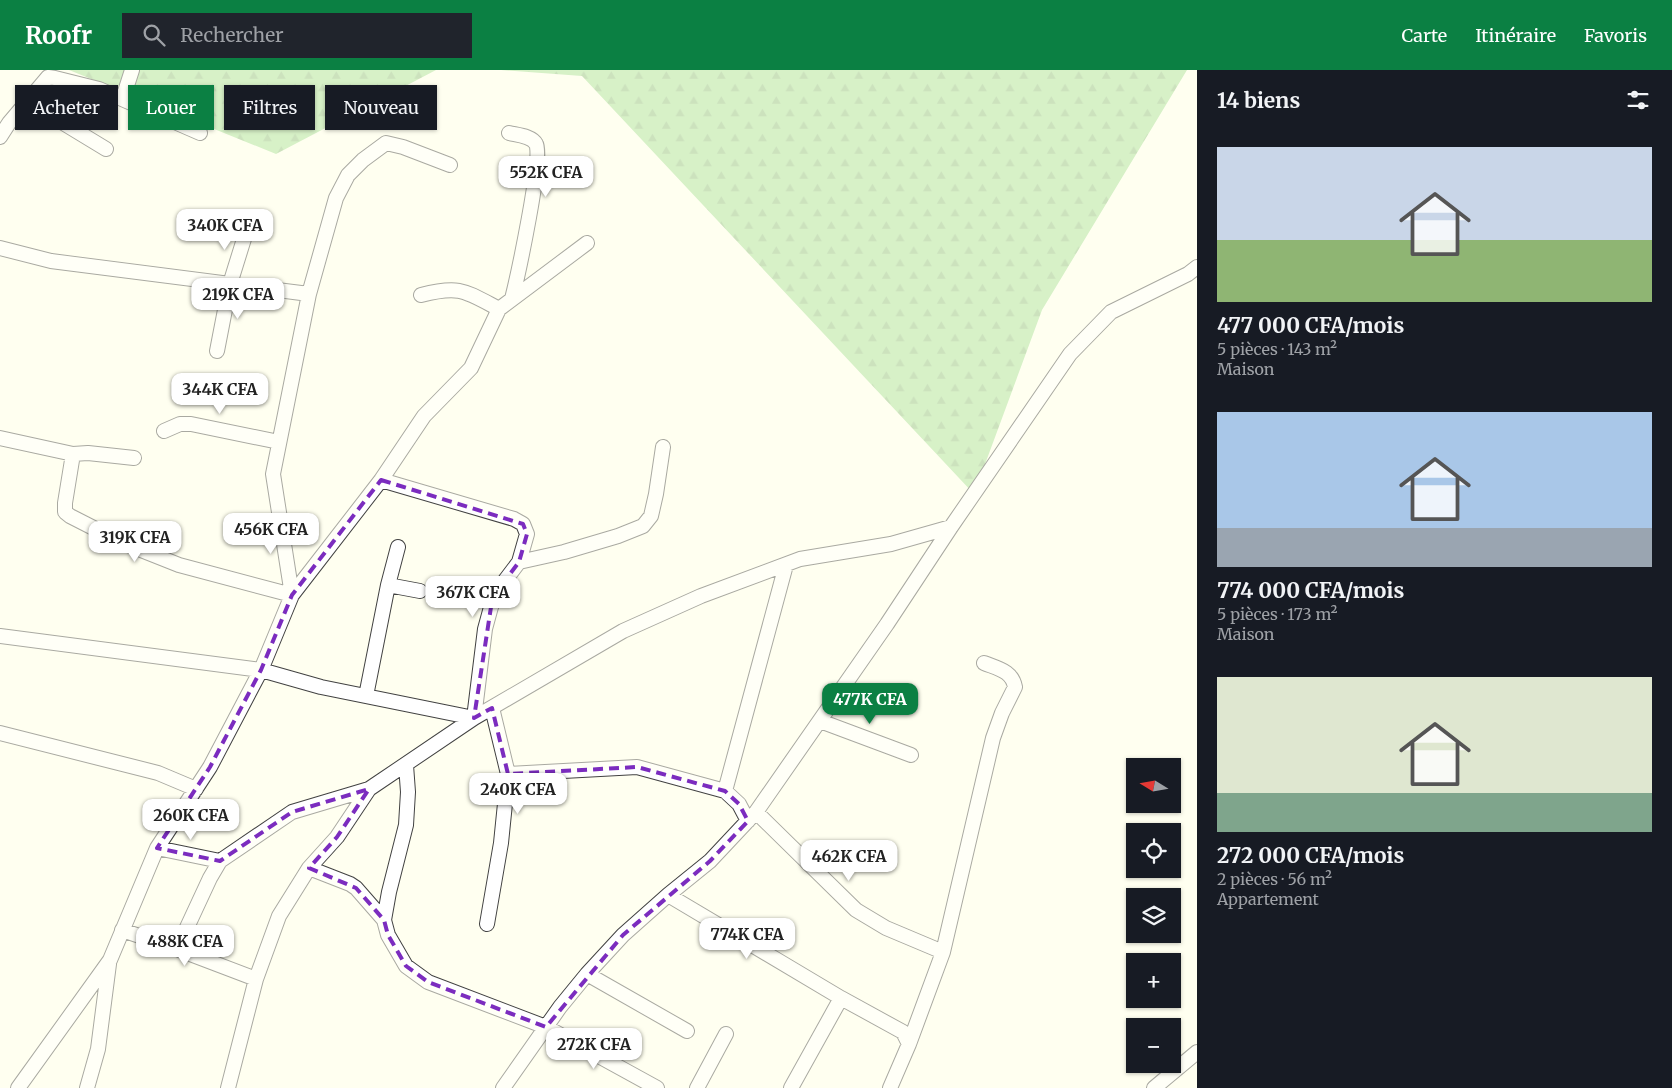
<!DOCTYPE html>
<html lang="fr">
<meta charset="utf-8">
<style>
body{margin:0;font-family:Merriweather,serif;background:#20242c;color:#f1f3f6;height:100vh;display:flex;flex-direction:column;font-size:19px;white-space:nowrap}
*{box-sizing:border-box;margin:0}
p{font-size:16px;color:#9ea1a6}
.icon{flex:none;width:28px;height:28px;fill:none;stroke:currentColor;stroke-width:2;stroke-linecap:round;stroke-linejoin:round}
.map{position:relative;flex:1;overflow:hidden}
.drawer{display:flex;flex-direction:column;background:#171b24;width:475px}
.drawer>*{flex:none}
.top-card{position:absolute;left:15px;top:15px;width:475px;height:45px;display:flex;gap:10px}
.needle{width:32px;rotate:281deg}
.buttons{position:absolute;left:1126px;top:688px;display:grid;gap:10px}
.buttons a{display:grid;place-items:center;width:55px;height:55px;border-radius:0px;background:#171b24;box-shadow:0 1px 4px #0004;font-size:25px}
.price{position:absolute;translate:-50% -42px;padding:0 11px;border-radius:10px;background:#fff;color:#222;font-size:16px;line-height:32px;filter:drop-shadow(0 1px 2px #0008)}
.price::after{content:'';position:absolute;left:50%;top:30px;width:15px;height:11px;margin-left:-8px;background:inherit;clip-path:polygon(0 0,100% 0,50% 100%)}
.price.active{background:#0b8043;color:#fff}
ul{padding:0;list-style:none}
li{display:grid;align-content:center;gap:10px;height:265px;padding:0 20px}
li span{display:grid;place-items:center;height:155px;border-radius:0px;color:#555}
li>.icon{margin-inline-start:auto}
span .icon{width:90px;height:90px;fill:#fffc;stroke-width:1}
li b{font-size:21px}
h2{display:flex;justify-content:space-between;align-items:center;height:60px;padding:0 20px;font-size:21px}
.pill{padding:0 18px;border-radius:0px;background:#171b24;box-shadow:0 1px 4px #0004;font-size:18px;line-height:45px}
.pill.active{background:#0b8043;color:#fff}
header{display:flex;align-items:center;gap:30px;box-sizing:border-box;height:70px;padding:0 25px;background:#0b8043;color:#fff}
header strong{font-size:24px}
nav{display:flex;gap:28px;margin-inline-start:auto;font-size:18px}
.search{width:350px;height:45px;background:#20242c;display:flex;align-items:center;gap:12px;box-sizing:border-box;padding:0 18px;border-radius:0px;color:#9ea1a6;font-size:19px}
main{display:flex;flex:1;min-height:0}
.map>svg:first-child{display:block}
.forest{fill:url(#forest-firs)}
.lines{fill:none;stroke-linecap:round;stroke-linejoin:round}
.minor-casing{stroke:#424242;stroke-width:16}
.minor{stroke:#fff;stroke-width:14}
.marked{fill:none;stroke:#7b2cbf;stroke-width:4;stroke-dasharray:10 6;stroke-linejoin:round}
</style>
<header>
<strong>Roofr</strong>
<div class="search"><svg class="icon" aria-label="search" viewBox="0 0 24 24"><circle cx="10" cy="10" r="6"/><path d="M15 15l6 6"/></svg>Rechercher</div>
<nav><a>Carte</a><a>Itinéraire</a><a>Favoris</a></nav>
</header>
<main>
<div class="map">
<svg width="1197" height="1018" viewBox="0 0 1197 1018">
<defs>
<pattern id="forest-firs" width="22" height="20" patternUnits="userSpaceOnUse" patternTransform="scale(1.25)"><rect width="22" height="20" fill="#a6df95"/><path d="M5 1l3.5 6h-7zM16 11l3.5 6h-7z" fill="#8ebe7f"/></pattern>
</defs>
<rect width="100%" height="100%" fill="#fffff0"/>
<path class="forest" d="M 69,0 L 436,0 L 276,84 Z
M 501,0 L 1187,0 L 1042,240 L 974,424 L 582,6 Z"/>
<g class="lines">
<defs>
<path id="minor" d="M 123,28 L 132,0
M 27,31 L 106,79
M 509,63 C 517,65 532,66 536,74 C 544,85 517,209 512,229
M 0,67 L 9,53 L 48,7 L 55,8 L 99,19 L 200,63
M 450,95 L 403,77 L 386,73 L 363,90 L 348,105 L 336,128 L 309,224 L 273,404 L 292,525 L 381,410 L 424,346 L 471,298 L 499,239 L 587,173
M 0,178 L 51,191 L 309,224
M 421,225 C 460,215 465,221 499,239
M 217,281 L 230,214 L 248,156
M 164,361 L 180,354 L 191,354 L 279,372
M 0,368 L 73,384 L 65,433 L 65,442 L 70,446 L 121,472 L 179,495 L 292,525 L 261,600 L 321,617 L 474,648 L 623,561 L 701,526 L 800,489 L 891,474 L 951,457
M 73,384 L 88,383 L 134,388
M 519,492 L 564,482 L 618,466 L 643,456 L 651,446 L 656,424 L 663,377
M 388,515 L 420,521
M 0,566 L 261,600 L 210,697 L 157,778 L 110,890 L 18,1018
M 366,626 L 388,515 L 398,477
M 820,651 L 911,685
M 0,663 L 158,703 L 196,719
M 406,695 L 408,722 L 406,755 L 389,822 L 384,850 L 388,865 L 406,896 L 428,912 L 546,957 L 657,1018
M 508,704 L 637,697 L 725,721 L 739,734 L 748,751
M 725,721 L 786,495
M 756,742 L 856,840 L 886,858 L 943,882
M 157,778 L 220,791
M 309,798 L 350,814 L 356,818 L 384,850
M 668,825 L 841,928 L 903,962 L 909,974 L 890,1018
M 487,854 L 501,773 L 508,704 L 492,638
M 122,860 L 177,879 L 256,909
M 177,879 L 210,808 L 220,791 L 292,742 L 369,719 L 474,648 L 485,559 L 491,537 L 497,521 L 519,492 L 527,464 L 523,454 L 514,449 L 381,410
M 587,904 L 687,961
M 909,974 L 943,882 L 993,668 L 1002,643 L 1015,617 C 1012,601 999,599 984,593
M 87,1018 L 98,979 L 109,894
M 228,1018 L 256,909 L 279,846 L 309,798 L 337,767 L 369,719
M 503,1018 L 560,937 L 587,904 L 623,865 L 668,825 L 710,791 L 756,742 L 887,554 L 951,457 L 1070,284 L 1111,242 L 1188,204 L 1197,197
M 697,1018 L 726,964
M 791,1018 L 841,928
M 1154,1018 L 1197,982"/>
</defs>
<use href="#minor" class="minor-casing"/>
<use href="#minor" class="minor"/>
</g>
<path d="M0 0H1197V1018H0ZM 381,410 L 523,454 L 527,464 L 519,492 L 497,521 L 491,537 L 474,648 L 492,638 L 508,704 L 637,697 L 725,721 L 739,734 L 748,751 L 710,791 L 623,865 L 546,957 L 428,912 L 406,896 L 388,865 L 384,850 L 356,818 L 309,798 L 337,767 L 369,719 L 292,742 L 220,791 L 157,778 L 210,697 L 261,600 L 292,525 Z" fill="#fffff0" fill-opacity=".55" fill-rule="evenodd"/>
<path class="marked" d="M 381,410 L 523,454 L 527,464 L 519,492 L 497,521 L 491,537 L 474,648 L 492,638 L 508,704 L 637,697 L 725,721 L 739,734 L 748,751 L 710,791 L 623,865 L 546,957 L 428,912 L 406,896 L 388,865 L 384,850 L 356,818 L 309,798 L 337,767 L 369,719 L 292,742 L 220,791 L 157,778 L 210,697 L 261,600 L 292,525 Z"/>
</svg>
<div class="buttons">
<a><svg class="needle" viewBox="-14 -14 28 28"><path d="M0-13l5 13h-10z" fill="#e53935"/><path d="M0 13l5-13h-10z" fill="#9ea1a6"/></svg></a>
<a><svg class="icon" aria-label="locate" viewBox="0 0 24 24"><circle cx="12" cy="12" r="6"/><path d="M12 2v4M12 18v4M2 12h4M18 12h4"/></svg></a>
<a><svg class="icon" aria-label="layers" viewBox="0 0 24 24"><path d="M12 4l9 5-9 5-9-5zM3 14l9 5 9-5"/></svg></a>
<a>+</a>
<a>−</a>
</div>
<b class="price" style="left:546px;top:128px">552K CFA</b>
<b class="price" style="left:225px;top:181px">340K CFA</b>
<b class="price" style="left:238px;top:250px">219K CFA</b>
<b class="price" style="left:220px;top:345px">344K CFA</b>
<b class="price" style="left:271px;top:485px">456K CFA</b>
<b class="price" style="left:135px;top:493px">319K CFA</b>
<b class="price" style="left:473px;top:548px">367K CFA</b>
<b class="price active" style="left:870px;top:655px">477K CFA</b>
<b class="price" style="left:518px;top:745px">240K CFA</b>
<b class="price" style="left:191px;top:771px">260K CFA</b>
<b class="price" style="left:849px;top:812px">462K CFA</b>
<b class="price" style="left:747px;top:890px">774K CFA</b>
<b class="price" style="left:185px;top:897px">488K CFA</b>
<b class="price" style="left:594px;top:1000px">272K CFA</b>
<div class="top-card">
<a class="pill">Acheter</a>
<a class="pill active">Louer</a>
<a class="pill">Filtres</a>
<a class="pill">Nouveau</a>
</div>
</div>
<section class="drawer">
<h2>14 biens<svg class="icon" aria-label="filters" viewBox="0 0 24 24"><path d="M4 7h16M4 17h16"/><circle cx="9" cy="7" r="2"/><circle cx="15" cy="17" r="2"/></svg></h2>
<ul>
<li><span style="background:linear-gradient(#c9d6e8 60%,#8fb573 0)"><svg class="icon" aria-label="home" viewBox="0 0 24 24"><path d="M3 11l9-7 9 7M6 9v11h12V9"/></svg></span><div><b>477 000 CFA/mois</b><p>5 pièces · 143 m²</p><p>Maison</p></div></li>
<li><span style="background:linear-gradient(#a9c7e8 75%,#9aa5b1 0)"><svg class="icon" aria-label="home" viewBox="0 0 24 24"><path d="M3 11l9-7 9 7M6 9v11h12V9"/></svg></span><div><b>774 000 CFA/mois</b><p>5 pièces · 173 m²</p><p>Maison</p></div></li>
<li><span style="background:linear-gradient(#dfe7d0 75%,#7fa58c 0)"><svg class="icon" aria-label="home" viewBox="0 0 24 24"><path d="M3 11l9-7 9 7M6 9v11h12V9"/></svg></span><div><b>272 000 CFA/mois</b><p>2 pièces · 56 m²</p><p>Appartement</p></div></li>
</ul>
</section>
</main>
